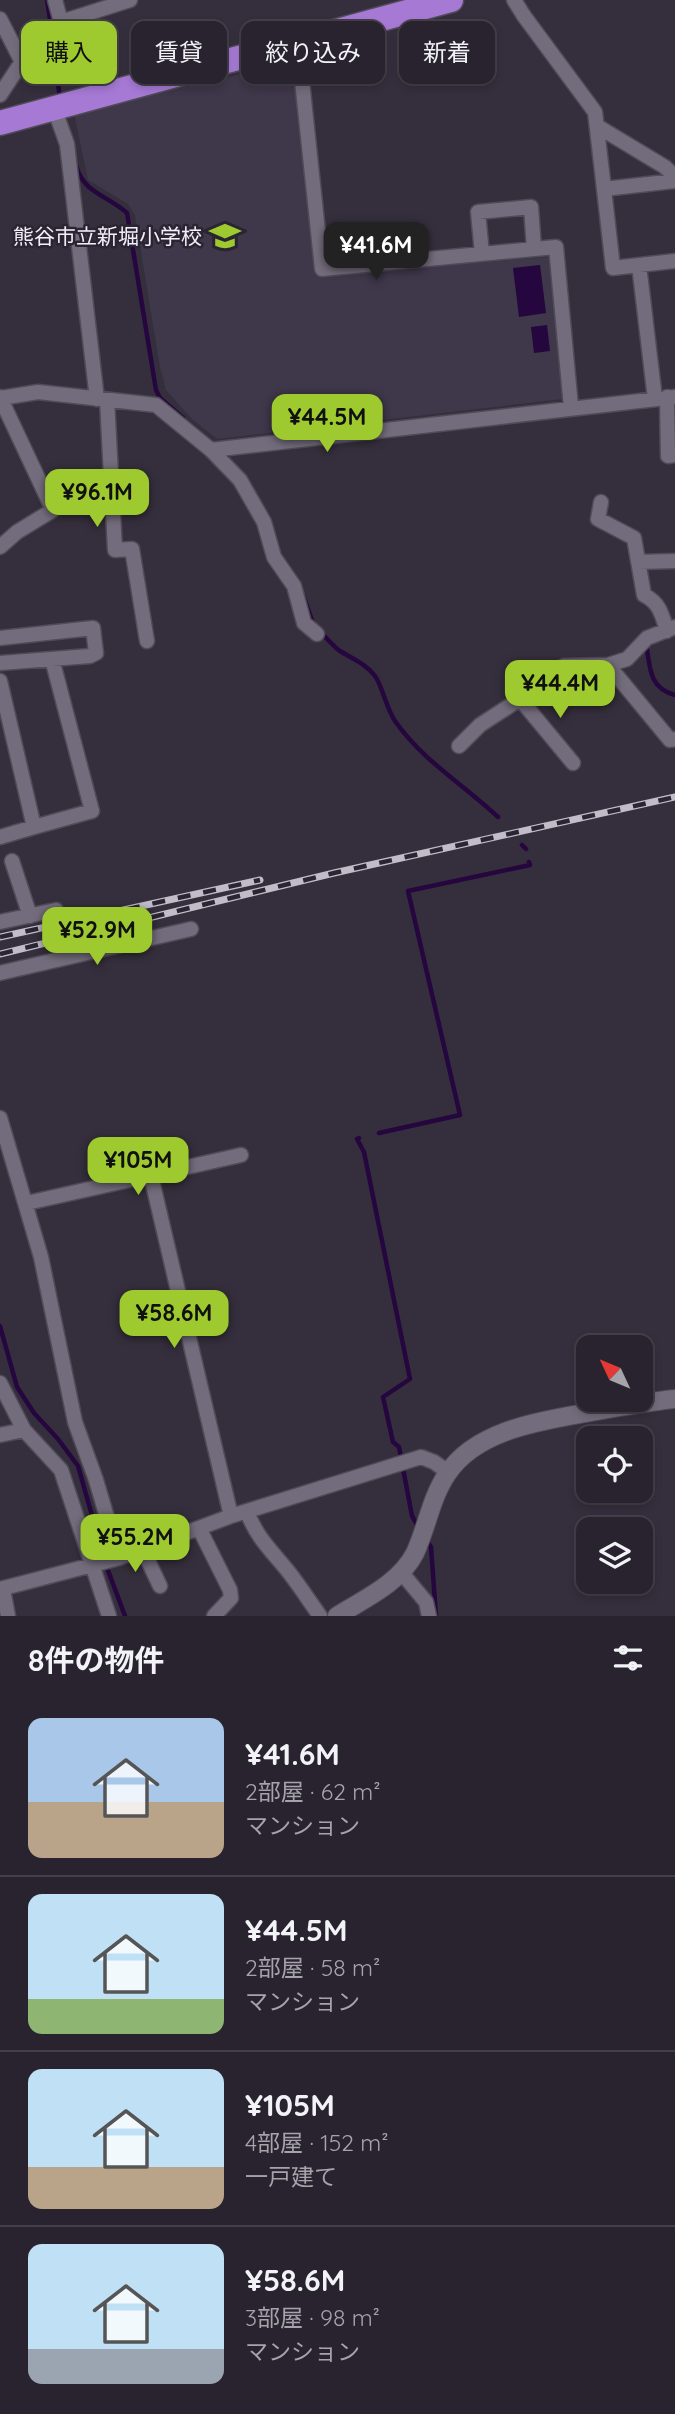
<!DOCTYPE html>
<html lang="ja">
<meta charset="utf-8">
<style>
body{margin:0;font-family:Quicksand,"Noto Sans JP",sans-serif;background:#302b36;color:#f1f3f6;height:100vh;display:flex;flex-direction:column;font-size:26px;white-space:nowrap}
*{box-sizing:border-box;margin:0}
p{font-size:23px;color:#a5a4aa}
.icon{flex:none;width:38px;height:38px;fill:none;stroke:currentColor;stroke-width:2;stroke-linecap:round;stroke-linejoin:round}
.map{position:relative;height:1616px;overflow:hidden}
.sheet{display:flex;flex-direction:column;background:#28232e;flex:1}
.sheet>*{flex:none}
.guide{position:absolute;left:21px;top:21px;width:634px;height:63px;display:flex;gap:14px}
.needle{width:46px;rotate:314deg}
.fabs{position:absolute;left:576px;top:1335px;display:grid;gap:14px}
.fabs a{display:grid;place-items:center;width:77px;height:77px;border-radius:14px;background:#28232e;box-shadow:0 4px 10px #0003,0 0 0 2px #44404a;font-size:35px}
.price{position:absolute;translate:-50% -60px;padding:0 16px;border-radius:14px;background:#9eca2f;color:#111;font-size:23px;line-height:46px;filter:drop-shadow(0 2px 4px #0008)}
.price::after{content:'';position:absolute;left:50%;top:42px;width:21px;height:16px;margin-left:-10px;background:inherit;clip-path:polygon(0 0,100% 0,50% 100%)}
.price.selected{background:#222;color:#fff}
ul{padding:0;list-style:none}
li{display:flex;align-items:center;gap:21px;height:175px;padding:0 28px}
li+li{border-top:2px solid #44404a}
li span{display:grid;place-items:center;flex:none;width:196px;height:140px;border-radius:14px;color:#555}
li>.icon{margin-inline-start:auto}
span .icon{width:84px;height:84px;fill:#fffc;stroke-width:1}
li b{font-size:30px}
h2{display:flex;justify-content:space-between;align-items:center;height:84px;padding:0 28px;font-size:30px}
.pill{padding:0 24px;border-radius:14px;background:#28232e;box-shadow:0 4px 10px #0003,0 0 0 2px #44404a;font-size:24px;line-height:63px}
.pill.selected{background:#9eca2f;color:#111}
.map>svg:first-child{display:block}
.built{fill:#3f374a}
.water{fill:#25063e}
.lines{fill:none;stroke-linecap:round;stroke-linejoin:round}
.stream{stroke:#25063e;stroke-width:4.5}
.minor-casing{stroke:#504b57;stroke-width:17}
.tertiary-casing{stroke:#504b57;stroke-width:20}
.trunk-casing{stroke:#504b57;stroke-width:27}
.minor{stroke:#736c7c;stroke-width:14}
.tertiary{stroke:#736c7c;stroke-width:18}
.trunk{stroke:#a679d5;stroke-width:24}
.rail-casing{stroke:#c1bdc8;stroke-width:7}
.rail{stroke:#2b2533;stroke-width:4.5;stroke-dasharray:13;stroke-linecap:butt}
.labels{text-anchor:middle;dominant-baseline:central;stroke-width:5;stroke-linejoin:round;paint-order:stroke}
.poi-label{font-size:21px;fill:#f2eef8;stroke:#2b2533;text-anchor:end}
</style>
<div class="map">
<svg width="675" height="1616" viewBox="0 0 675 1616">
<rect width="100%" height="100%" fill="#352f3d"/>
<path class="built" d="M 293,62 L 315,274 L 550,257 L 563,399 L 217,439 L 192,419 L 166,390 L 160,367 L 135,215 L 128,204 L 88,180 L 74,113 Z"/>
<path class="water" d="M 540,265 L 546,313 L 519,317 L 513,268 Z
M 547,325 L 550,351 L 534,353 L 531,327 Z"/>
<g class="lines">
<path class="stream" d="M 47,0 L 51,26
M 52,38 L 60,99
M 76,165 C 83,193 107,195 127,213 L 156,390 L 160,398 L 183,418
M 303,595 L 314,626
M 320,632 C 327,638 333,646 340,651 C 353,659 366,664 375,676 C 382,685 386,708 395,721 C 422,760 464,785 498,817
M 647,649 C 650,671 651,689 675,695
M 522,845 L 526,849
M 379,1133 L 460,1115 L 408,891 L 530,865 L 529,862
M 359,1138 L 357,1139 L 364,1152 L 410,1379 L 383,1397 L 393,1442 L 399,1447 L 412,1516 L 419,1528
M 0,1326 L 17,1387 L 34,1413 L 58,1439 L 78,1466 L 106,1565 L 125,1616
M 425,1538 L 431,1547 L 436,1616"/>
<defs>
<path id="minor" d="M 55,0 L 61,22
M 514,0 L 524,16 L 595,112 L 604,189 L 675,181
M 0,19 L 22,62
M 298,43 L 322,269 L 556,247 L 571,407
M 0,95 L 23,60 L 61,22 L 130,0
M 54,108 L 67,144 L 97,399
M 597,126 L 665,167 L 675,177
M 604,189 L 613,268 L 675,261
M 482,254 L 478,212 L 531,207 L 534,249
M 639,265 L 655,399
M 0,397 L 53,510 L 17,532 L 0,547
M 667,397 L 668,456 L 675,455
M 1,398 L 38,392 L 156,405 L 211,450 L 675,397
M 107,400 L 115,550 L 132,549 L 147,641
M 211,450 L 240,480 L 264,522 L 274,557 L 294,586 L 304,623 L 317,634
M 601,502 L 598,519 L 634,538 L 644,595 C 660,603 662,615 667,631
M 638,562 L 675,561
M 0,638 L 93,628 L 96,653 L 90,656 L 0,663
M 608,665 L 670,740 L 675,739
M 0,681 L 34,827 L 0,837
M 520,699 L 573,763
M 459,746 L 480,725 L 520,699 L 548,673 L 564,666 L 608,665 L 627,659 L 647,638 L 675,627
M 34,827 L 92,811 L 52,659
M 12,861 L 30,916
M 0,922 L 56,910
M 0,973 L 191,929
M 0,1118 L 41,1257 L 75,1422 L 96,1480 L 119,1558
M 151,1176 L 231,1516
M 27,1203 L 241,1155
M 0,1383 L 24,1430 L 61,1470 L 109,1616
M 0,1435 L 24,1430
M 247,1511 C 256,1538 274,1553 291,1575 C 301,1588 310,1602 320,1616
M 199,1528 L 230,1590 L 231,1598 L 214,1616
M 142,1548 L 160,1586
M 401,1572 L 426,1602 L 429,1616
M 0,1589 L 119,1558 L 231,1516 L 421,1457 L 434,1462 L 448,1472
M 3,1589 L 8,1616"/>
<path id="tertiary" d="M 337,1616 C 364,1599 400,1583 415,1553 C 427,1527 431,1498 447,1474 C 477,1429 542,1421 591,1412 C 619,1407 647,1402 675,1399"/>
<path id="trunk" d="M 0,123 L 451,0"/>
</defs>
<use href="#minor" class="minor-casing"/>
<use href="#tertiary" class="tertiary-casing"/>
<use href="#trunk" class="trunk-casing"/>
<use href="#minor" class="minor"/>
<use href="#tertiary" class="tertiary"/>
<use href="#trunk" class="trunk"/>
<defs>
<path id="rail" d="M 0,937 L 260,880
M 0,954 L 334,873 L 675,797"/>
</defs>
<use href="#rail" class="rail-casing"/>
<use href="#rail" class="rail"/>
</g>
<defs>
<symbol id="school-bare" viewBox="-9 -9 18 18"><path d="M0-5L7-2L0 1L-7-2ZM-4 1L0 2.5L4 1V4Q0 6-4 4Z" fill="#9eca2f" stroke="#2b2533" stroke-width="2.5" paint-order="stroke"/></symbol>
</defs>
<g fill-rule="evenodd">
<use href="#school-bare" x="203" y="214" width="44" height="44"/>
</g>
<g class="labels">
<g class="poi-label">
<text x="202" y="236">熊谷市立新堀小学校</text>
</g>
</g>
</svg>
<div class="fabs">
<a><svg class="needle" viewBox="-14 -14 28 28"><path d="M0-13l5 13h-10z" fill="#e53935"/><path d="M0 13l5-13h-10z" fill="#a5a4aa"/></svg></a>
<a><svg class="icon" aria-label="locate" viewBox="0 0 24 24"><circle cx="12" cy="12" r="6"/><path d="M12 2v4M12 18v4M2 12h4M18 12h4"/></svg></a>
<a><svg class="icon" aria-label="layers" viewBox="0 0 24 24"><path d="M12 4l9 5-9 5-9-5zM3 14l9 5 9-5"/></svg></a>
</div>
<b class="price selected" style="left:376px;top:282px">¥41.6M</b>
<b class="price" style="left:327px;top:454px">¥44.5M</b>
<b class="price" style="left:97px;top:529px">¥96.1M</b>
<b class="price" style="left:560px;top:720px">¥44.4M</b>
<b class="price" style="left:97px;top:967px">¥52.9M</b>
<b class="price" style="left:138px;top:1197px">¥105M</b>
<b class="price" style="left:174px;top:1350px">¥58.6M</b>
<b class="price" style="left:135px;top:1574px">¥55.2M</b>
<div class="guide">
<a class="pill selected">購入</a>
<a class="pill">賃貸</a>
<a class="pill">絞り込み</a>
<a class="pill">新着</a>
</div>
</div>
<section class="sheet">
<h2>8件の物件<svg class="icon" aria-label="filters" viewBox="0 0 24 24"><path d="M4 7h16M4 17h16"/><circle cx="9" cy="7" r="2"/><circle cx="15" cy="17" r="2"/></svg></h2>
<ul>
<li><span style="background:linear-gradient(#a9c7e8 60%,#b9a48a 0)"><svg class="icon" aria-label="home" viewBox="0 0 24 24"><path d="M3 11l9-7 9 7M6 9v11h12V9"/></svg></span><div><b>¥41.6M</b><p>2部屋 · 62 m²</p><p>マンション</p></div></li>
<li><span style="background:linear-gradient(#bfe0f5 75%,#8fb573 0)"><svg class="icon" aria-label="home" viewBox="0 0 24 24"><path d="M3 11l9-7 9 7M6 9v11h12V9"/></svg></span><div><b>¥44.5M</b><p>2部屋 · 58 m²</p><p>マンション</p></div></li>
<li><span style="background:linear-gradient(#bfe0f5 70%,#b9a48a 0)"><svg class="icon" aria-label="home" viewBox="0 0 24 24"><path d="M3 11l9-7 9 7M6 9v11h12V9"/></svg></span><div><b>¥105M</b><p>4部屋 · 152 m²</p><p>一戸建て</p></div></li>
<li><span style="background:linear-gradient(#bfe0f5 75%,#9aa5b1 0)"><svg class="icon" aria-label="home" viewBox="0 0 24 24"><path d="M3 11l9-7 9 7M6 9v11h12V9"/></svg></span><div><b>¥58.6M</b><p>3部屋 · 98 m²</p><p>マンション</p></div></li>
</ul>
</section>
